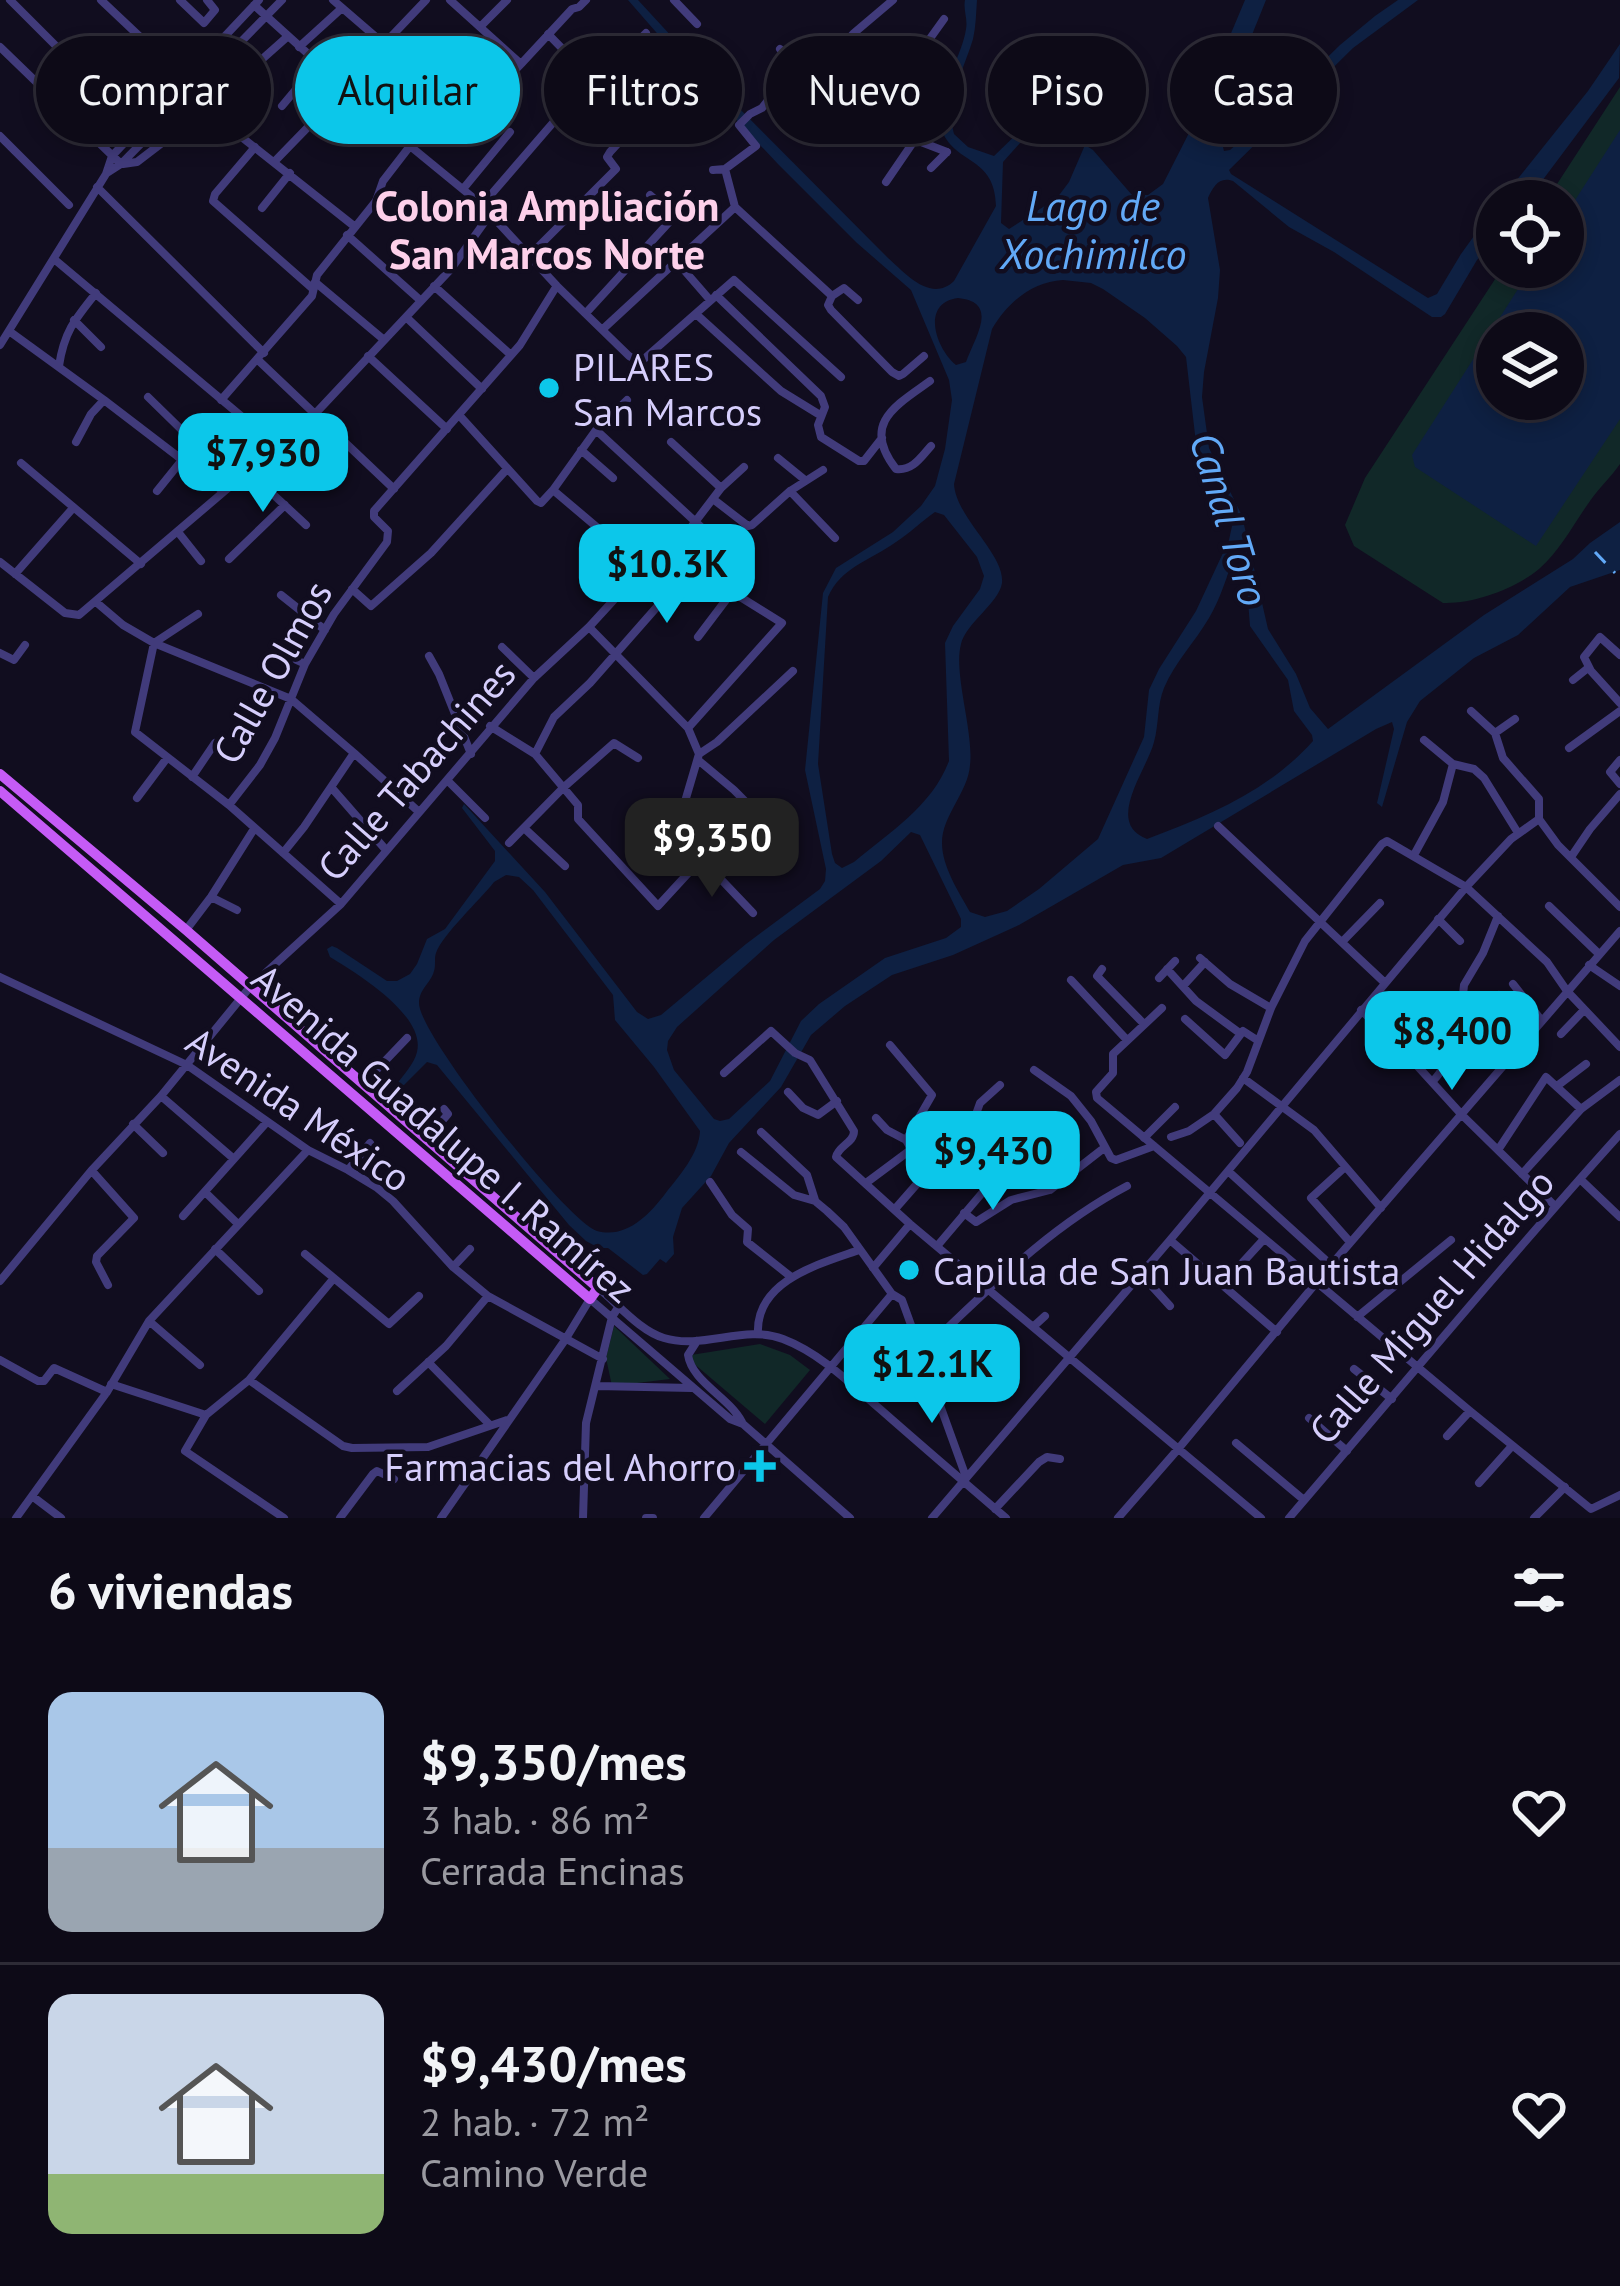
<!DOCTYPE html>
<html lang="es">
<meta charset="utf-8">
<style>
body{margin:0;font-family:"PT Sans",sans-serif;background:#161320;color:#f1f3f6;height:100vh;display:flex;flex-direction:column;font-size:45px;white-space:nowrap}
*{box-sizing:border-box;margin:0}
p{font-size:39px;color:#9a9aa1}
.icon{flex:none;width:66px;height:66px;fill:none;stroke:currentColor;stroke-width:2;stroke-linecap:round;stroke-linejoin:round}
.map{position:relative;height:1518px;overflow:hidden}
.side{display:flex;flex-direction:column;background:#0d0a17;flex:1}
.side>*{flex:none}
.banner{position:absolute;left:36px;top:36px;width:1548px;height:108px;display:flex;gap:24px}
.fabs{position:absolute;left:1476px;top:180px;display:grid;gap:24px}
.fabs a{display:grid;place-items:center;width:108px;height:108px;border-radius:50%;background:#0d0a17;box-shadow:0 6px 18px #0003,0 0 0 3px #2d2b36;font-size:60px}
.price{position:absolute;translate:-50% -102px;padding:0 27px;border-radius:24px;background:#0cc7ea;color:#111;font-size:39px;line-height:78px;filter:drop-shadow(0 3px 6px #0008)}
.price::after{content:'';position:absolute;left:50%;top:72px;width:36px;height:27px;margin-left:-18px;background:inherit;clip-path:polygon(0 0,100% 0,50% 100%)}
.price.active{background:#222;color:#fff}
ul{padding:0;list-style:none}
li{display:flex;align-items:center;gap:36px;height:300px;padding:0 48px}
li+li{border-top:3px solid #2d2b36}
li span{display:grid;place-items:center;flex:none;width:336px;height:240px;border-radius:24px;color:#555}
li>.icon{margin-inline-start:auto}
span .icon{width:144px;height:144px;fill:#fffc;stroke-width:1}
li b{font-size:51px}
h2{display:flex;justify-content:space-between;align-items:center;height:144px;padding:0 48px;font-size:51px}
.pill{padding:0 42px;border-radius:54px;background:#0d0a17;box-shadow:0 6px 18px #0003,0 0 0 3px #2d2b36;font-size:42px;line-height:108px}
.pill.active{background:#0cc7ea;color:#111}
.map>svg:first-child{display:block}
.green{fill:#112828;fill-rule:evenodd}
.water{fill:#0e2042;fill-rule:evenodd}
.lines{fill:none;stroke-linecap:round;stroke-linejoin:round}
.ferry{stroke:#62a9f7;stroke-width:3;stroke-dasharray:15 12;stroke-linecap:butt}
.minor{stroke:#413b7b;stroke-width:8}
.major{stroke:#c55bf6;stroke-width:10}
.poi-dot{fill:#0cc7ea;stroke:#110d1f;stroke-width:4.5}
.labels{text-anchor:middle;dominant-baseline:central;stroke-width:9;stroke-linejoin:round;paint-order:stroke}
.poi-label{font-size:39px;fill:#d6cefc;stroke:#110d1f;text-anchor:start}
.street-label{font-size:39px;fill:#d6cefc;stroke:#110d1f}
.neighbourhood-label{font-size:42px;font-weight:bold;fill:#fdd0ea;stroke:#110d1f}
.water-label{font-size:42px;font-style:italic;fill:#62a9f7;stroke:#110d1f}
</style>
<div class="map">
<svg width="1620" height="1518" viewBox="0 0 1620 1518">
<rect width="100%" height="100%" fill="#110d1f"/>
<path class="green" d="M 1620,87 L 1620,464 C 1611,477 1599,488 1590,501 C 1574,523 1560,551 1539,569 C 1515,589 1474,604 1443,603 L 1354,546 L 1345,525 L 1365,478 L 1503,267 L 1563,267 L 1563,201 L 1546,201 ZM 1497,333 L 1563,333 L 1563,399 L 1497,399 Z
M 614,1326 L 670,1379 L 612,1386 L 606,1358 Z
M 760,1344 L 790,1355 L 810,1370 L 765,1424 L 692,1362 L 691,1355 Z"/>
<path class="water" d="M 628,0 L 638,0 L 721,90 L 888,258 C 906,274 931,303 954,281 L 996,206 C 995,156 956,165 942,131 C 931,102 962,58 966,29 C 968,19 963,10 965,0 L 977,0 C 976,13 976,26 973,39 C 964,69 945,102 954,134 L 968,147 L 994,156 L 1032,119 L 1037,124 L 1003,162 L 1001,223 L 1009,229 L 1057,198 L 1069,182 L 1085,145 L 1093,150 L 1132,195 L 1148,195 L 1163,184 L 1190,131 L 1245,0 L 1266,0 C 1253,34 1214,119 1224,151 L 1230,150 L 1253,130 L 1340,45 L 1375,16 L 1398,0 L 1418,0 L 1353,48 L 1229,170 L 1231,174 L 1428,298 L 1437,294 L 1461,254 L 1497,204 L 1497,239 L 1477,260 L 1445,314 L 1441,317 L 1432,317 L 1334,252 L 1289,227 L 1233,181 C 1219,176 1213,187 1208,198 L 1220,270 L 1218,298 L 1204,372 L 1202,397 L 1209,448 L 1242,516 L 1268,629 L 1296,674 L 1310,708 L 1328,729 L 1484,615 L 1573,559 L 1590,543 L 1620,522 L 1620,570 L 1570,587 L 1518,635 L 1474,658 L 1420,701 L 1407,722 L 1382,807 L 1377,803 L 1394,729 L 1392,722 L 1376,729 L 1161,858 L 1123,865 L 1019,925 L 953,955 L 892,975 L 845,1006 L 811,1035 L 781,1087 L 729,1143 L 711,1176 L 682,1208 L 673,1237 L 674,1254 L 666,1263 L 660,1259 L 647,1274 L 643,1275 L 608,1248 L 599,1248 L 586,1241 L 569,1225 L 437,1065 L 427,1062 L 404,1085 L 397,1088 L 397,1084 C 404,1074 414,1064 417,1052 C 426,1015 356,973 330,957 L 327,949 L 332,946 L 337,948 L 387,981 L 397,981 L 410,974 L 417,964 L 427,939 L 445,929 L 495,861 L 495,851 L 462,808 L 464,804 L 545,892 L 637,1012 L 648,1019 L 661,1015 L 746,944 L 820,889 L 825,881 L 826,869 L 805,770 L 823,593 L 836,568 L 893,532 L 921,506 L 935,486 L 945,449 L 952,400 L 949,380 L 911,290 L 857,243 L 778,164 L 690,71 ZM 1063,280 L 1091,283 L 1103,289 L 1145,318 L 1177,346 L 1186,357 L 1196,443 L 1232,526 L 1229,540 L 1196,611 L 1159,669 L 1149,690 L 1144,737 L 1098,839 L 1039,889 L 1007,911 L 985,917 L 970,912 C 959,892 942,867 942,843 C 942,815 968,793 970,765 C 974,732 953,673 961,644 C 966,623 999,603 1002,583 C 1005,554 956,518 954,484 L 992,329 C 1008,302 1032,282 1063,280 ZM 958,298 C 1000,302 975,337 966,362 L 956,365 C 936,349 920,303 958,298 ZM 935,512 L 944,515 L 977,557 L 984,576 L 980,589 L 953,626 L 945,643 L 949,761 C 932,806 890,832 854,862 L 842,868 L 835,863 L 832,854 L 818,764 L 828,597 C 841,567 871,560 896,542 C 910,533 922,521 935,512 ZM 1238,556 L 1244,566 L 1246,576 L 1250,626 L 1288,680 L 1294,711 L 1312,735 L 1313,741 C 1267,792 1210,815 1147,839 C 1104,823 1147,770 1154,742 C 1159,724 1157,705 1164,688 C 1175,662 1195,642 1209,618 C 1220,600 1226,578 1234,558 ZM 911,832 L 920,835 L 961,919 L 961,927 L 946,938 L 885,958 L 819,1004 L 801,1021 L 770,1081 L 729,1119 L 720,1121 L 714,1119 L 674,1070 L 667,1050 L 668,1041 L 677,1027 L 774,940 L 881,861 ZM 506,875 L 519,877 L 533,890 L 613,995 L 615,1020 L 654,1067 L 700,1131 C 699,1154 679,1176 665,1194 C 649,1215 626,1239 597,1231 C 567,1222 418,1034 419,1003 C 419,989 431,983 434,971 C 436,965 434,958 436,953 C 442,935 481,899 494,882 Z
M 1620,44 L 1619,78 L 1527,201 L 1500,201 L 1588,91 Z
M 1620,130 L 1620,419 L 1536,546 L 1415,467 L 1412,455 L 1532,267 L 1563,267 L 1563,219 ZM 1563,333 L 1563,399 L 1497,399 L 1497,333 Z"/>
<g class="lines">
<path class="ferry" d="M 1595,552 L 1615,573"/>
<path class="minor" d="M 10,0 L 73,63 L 87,65 L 146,120
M 101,0 L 155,51
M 180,0 L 204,23 L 215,10 L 207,0
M 333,0 L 427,81 L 427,87 L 399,134
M 450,0 L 521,64 L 572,9 L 579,7 L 586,0
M 674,0 L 697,24
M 254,5 L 410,146 L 482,205 L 557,286 L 629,356 L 638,361 L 644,359 L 734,280 L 841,377
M 480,27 L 507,0
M 548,34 L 583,70
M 385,43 L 426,0
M 0,47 L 121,164
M 299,47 L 342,8
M 780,49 L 810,82 L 837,123 L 845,126 L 852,123 L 865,105 L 916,58 L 944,19
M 883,52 L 899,74
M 824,67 L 865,105 L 908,137 L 947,152
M 810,82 L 854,33 L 893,0
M 177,86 L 354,226
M 496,90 L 521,64
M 282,106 L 318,63
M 644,115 L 662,130
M 0,136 L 69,205
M 255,147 L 215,194 L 213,201 L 313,289
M 275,161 L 346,88
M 123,164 L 137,162 L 205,110 L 287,37
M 931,168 L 947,152
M 725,169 L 756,146 L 739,125 L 750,114 L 762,108 L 795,66
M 713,170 L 725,169 L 735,207 L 832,296
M 107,173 L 121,164 L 282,0
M 886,182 L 914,141
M 97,187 L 264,353
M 463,189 L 510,132
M 482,205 L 564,110 L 568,108 L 575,110 L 588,127
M 262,208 L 290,173
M 347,235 L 420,300
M 530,255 L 616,169 L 607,157 L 610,152 L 644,115 L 605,78 L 605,74 L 646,33
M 54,259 L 278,447
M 677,262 L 710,300
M 315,282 L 383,339
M 434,286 L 511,355
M 716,295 L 821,396 L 825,407 L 818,425 L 821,437 L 859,461 L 864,461 L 882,438
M 832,296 L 828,305 L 831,310 L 892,372 L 899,376 L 903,374 L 924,356
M 832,296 L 844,288 L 858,300
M 586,313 L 672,219 L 671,213 L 650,195
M 696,314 L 781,391 L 820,415
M 406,317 L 482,389
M 74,320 L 101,347
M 603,329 L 734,208
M 9,331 L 104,400 L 223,491
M 0,345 L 106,174 L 112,156 L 259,0
M 368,356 L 447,429
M 258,360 L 394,489
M 59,366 C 64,332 75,319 96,293
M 930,381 C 895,406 861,424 896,469 C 913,471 921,457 931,446
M 148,397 L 192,440 L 178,457
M 221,400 L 312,296 L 317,275 L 376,201 L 383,181 L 410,146
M 459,415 L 537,501 L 541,503 L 553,490 L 644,567
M 596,430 L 725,549 L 733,545 L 746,553
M 76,442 L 91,414 L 104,400
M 671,442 L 721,488
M 581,450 L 613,478
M 778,458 L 805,480
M 21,463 L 141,564
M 249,472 L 306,525
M 553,490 L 596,430 L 627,400
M 157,491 L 182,460
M 790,491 L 835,538
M 713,499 L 748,526 L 752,525 L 790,491 L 823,470
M 178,532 L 201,561
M 229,559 L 285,505
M 0,562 L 65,613 L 79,615 L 314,415 L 451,269 L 491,213
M 15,574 L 73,508
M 352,589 L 371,606 L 431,553 L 507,469
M 281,595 L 325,630
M 96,602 L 123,625 L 154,643 L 291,699 L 354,753 L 419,812
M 198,614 L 154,643 L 135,732 L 229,805 L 341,904
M 589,627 L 688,728 L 699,754 L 676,832 L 753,913
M 698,637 L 732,592
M 502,647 L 534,678
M 275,650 L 305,664
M 0,653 L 14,660 L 25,645
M 1620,655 L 1600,637 L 1584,657 L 1591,671 L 1620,703
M 429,656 L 439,674 L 471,754
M 1573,680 L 1588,668
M 1471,711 L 1495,733
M 490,726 L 535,754 L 578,805 L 578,819 L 658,906 L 703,857
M 1495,733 L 1503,758 L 1539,799 L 1539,819
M 1495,733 L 1515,719
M 1424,740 L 1453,764 L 1474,769 L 1484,778 L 1518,833
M 1569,748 L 1620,711
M 535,754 L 554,717 L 590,683 L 692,567 L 782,623 L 688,728
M 699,754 L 717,742 L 793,671
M 698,760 L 734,790 L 787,844
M 1620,760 L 1610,772 L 1620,784
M 192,777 L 215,743
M 448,781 L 485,818
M 331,787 L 386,850
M 137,798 L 167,758
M 229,805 L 260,765 L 275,738 L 305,664 L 334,614 L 387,542 L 388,531 L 374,517 L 374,511 L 520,345 L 556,287
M 1539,819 L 1558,845 L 1620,907
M 1218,826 L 1384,982
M 524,828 L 565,866
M 509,843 L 564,787 L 614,743 L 638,758
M 283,853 L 304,827 L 354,753
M 1414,855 L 1443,802 L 1453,764
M 1571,857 L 1590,829 L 1620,794
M 211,897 L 237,910
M 1549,906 L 1599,954
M 1438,919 L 1460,941
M 186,930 L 211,897 L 254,829
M 1342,942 L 1380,903
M 1200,958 L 1230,984 L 1271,1008
M 1589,965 L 1620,986
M 1102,969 L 1097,976 L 1144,1024
M 1167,969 L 1196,1001 L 1241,1034
M 0,977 L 187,1065 L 308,1150 L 348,1170 L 376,1187 L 393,1201 L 453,1267 L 488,1296 L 603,1359
M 1159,978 L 1175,961
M 1071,980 L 1127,1040
M 1513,984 L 1542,1021
M 1183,986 L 1205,962
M 1499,995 L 1532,1032
M 1162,1008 L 1113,1054 L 1113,1073 L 1096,1092 L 1097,1098 L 1470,1411 L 1591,1509 L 1620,1495
M 1361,1010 L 1411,1059 L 1462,1115 L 1554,1205
M 1185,1019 L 1225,1055 L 1243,1031 L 1257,1040
M 1561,1034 L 1584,1010
M 1034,1070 L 1071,1096 L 1091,1121 L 1111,1158 L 1116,1160 L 1154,1146
M 724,1073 L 771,1031 L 795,1053 L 810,1060 L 854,1131 C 854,1143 838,1146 836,1157 L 910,1224 L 1261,1518
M 1243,1078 L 1314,1130 L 1381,1208
M 1432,1082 C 1451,1062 1442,1060 1438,1036 L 1462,1005 L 1464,985 L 1483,953 L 1498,916
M 363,1084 L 407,1038
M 1557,1086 L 1586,1064
M 788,1092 L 803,1108 L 818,1115 L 837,1101
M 161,1096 L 234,1159
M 977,1112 L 1016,1153
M 1214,1114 L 1240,1143
M 876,1118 L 887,1130 L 906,1140
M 133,1124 L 163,1153
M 761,1132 L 807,1175 L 815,1200
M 1171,1137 L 1189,1131 L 1214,1114 L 1237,1088 L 1247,1072 L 1271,1008 L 1305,941 L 1382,844 L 1387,841 L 1466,887 L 1547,962 L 1567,991 L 1620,1047
M 1144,1138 L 1175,1107
M 426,1140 L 448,1114 L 444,1109
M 966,1142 L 995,1176
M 1498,1150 L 1546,1077 L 1581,1109
M 741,1152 L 794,1195 L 815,1201 L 827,1211 L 844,1227 L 892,1294 L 902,1300 L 966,1477
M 1345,1167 L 1311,1198 L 1350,1242
M 348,1170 L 370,1143
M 92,1171 L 134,1218 L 97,1256 L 96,1262 L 108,1285
M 1228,1171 L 1331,1265
M 1522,1174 L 1581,1109 L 1620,1080
M 1580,1179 L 1620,1217
M 710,1182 L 732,1215 L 748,1229 L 747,1242 L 790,1276
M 866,1183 L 909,1151 L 910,1147 L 906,1140 L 932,1095 L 890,1045
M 205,1192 L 238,1224
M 895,1209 L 916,1185 L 966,1142 L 980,1103 L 1000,1085
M 964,1213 L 976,1222 L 1011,1200 L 1050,1190 L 1104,1148
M 183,1216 L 266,1123
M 1170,1240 L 1277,1332
M 938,1245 L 1016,1153 L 1048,1127
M 215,1249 L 259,1291
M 305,1254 L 389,1324 L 419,1296
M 453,1267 L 470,1249
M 873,1268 L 910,1224
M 1140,1273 L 1170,1306
M 0,1281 L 91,1171 L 161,1096 L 250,987 L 341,904 L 534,678 L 589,627 L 644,567 L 653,568 L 663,564 L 721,488 L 744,467
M 1222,1285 L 1264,1239
M 598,1288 C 618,1304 640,1331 664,1338 C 703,1350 745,1324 783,1339 C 820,1353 851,1384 880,1409 C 922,1446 964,1482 1006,1518
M 1357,1317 L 1451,1240
M 149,1321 L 200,1365
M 1034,1326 L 1045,1316
M 758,1334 C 755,1281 819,1264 859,1250
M 697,1341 L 688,1355 C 692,1382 729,1397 742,1422
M 921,1353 C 986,1292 1047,1228 1127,1186
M 0,1360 L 38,1381 L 44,1381 L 54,1368 L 107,1392
M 428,1362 L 489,1424
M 1354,1369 L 1392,1399
M 249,1380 L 343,1446 L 352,1448 L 428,1447 L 507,1420
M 111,1384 L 206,1415
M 597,1386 L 692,1388
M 397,1391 L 446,1346 L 488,1296
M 1309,1418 L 1347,1451
M 1447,1436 L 1470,1411
M 1236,1443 L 1304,1500
M 1479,1483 L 1512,1446
M 32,1496 L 61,1518
M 995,1509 L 1039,1462 L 1047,1457 L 1060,1459
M 16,1518 L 107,1392 L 149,1321 L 308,1150
M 284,1518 L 185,1451 L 206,1415 L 249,1380 L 334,1278
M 340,1518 L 373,1474 L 377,1471 L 394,1479
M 441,1518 L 565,1340 L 590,1299 L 730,1419 L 743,1424 L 850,1518
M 583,1518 L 586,1423 L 612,1317 L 619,1306
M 646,1518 L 653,1518
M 704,1518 L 892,1294
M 932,1518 L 1170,1240 L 1466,887 L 1511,839 L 1539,819
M 1118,1518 L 1179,1448 L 1331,1265 L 1620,931
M 1289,1518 C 1399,1390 1507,1259 1620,1134
M 1534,1518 L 1565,1487"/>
<path class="major" d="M 0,774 L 186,930 L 598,1288 L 590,1299 L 0,791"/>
</g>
<g class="poi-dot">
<circle cx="549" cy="388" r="12"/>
<circle cx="909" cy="1270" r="12"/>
<path d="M754 1448h12v12h12v12h-12v12h-12v-12h-12v-12h12z"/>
</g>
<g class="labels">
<g class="poi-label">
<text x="573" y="366">PILARES<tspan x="573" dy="45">San Marcos</tspan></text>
<text x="933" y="1270">Capilla de San Juan Bautista</text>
<text x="736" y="1466" text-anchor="end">Farmacias del Ahorro</text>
</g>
<g class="street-label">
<text transform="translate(272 672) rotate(-61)">Calle Olmos</text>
<text transform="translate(416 770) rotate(-49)">Calle Tabachines</text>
<text transform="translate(299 1109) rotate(34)">Avenida México</text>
<text transform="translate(444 1133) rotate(41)">Avenida Guadalupe I. Ramírez</text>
<text transform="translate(1431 1306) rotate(-49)">Calle Miguel Hidalgo</text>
</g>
<g class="neighbourhood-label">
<text x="547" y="205">Colonia Ampliación<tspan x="547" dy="48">San Marcos Norte</tspan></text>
</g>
<g class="water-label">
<text x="1093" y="205">Lago de<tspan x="1093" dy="48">Xochimilco</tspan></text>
<text transform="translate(1230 519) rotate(73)">Canal Toro</text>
</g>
</g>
</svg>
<div class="fabs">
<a><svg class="icon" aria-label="locate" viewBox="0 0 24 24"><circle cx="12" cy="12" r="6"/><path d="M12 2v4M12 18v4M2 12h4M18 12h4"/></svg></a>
<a><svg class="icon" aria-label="layers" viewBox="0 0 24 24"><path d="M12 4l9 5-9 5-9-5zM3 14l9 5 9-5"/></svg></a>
</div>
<b class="price" style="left:263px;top:515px">$7,930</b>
<b class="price" style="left:667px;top:626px">$10.3K</b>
<b class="price active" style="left:712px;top:900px">$9,350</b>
<b class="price" style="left:1452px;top:1093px">$8,400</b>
<b class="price" style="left:993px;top:1213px">$9,430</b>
<b class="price" style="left:932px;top:1426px">$12.1K</b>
<div class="banner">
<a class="pill">Comprar</a>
<a class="pill active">Alquilar</a>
<a class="pill">Filtros</a>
<a class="pill">Nuevo</a>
<a class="pill">Piso</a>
<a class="pill">Casa</a>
</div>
</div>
<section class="side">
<h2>6 viviendas<svg class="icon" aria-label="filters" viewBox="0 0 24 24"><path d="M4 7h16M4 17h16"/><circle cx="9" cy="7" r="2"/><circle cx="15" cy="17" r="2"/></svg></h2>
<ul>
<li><span style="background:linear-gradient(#a9c7e8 65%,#9aa5b1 0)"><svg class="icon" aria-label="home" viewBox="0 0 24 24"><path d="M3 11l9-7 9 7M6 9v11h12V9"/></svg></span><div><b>$9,350/mes</b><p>3 hab. · 86 m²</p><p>Cerrada Encinas</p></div><svg class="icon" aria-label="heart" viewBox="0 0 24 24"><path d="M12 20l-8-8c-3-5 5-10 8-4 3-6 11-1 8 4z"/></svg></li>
<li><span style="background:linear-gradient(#c9d6e8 75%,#8fb573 0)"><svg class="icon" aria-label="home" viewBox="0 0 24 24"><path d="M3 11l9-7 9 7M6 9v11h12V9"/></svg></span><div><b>$9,430/mes</b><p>2 hab. · 72 m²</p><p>Camino Verde</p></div><svg class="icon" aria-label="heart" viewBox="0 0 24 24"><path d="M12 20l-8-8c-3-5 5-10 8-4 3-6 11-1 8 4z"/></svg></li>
</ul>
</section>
